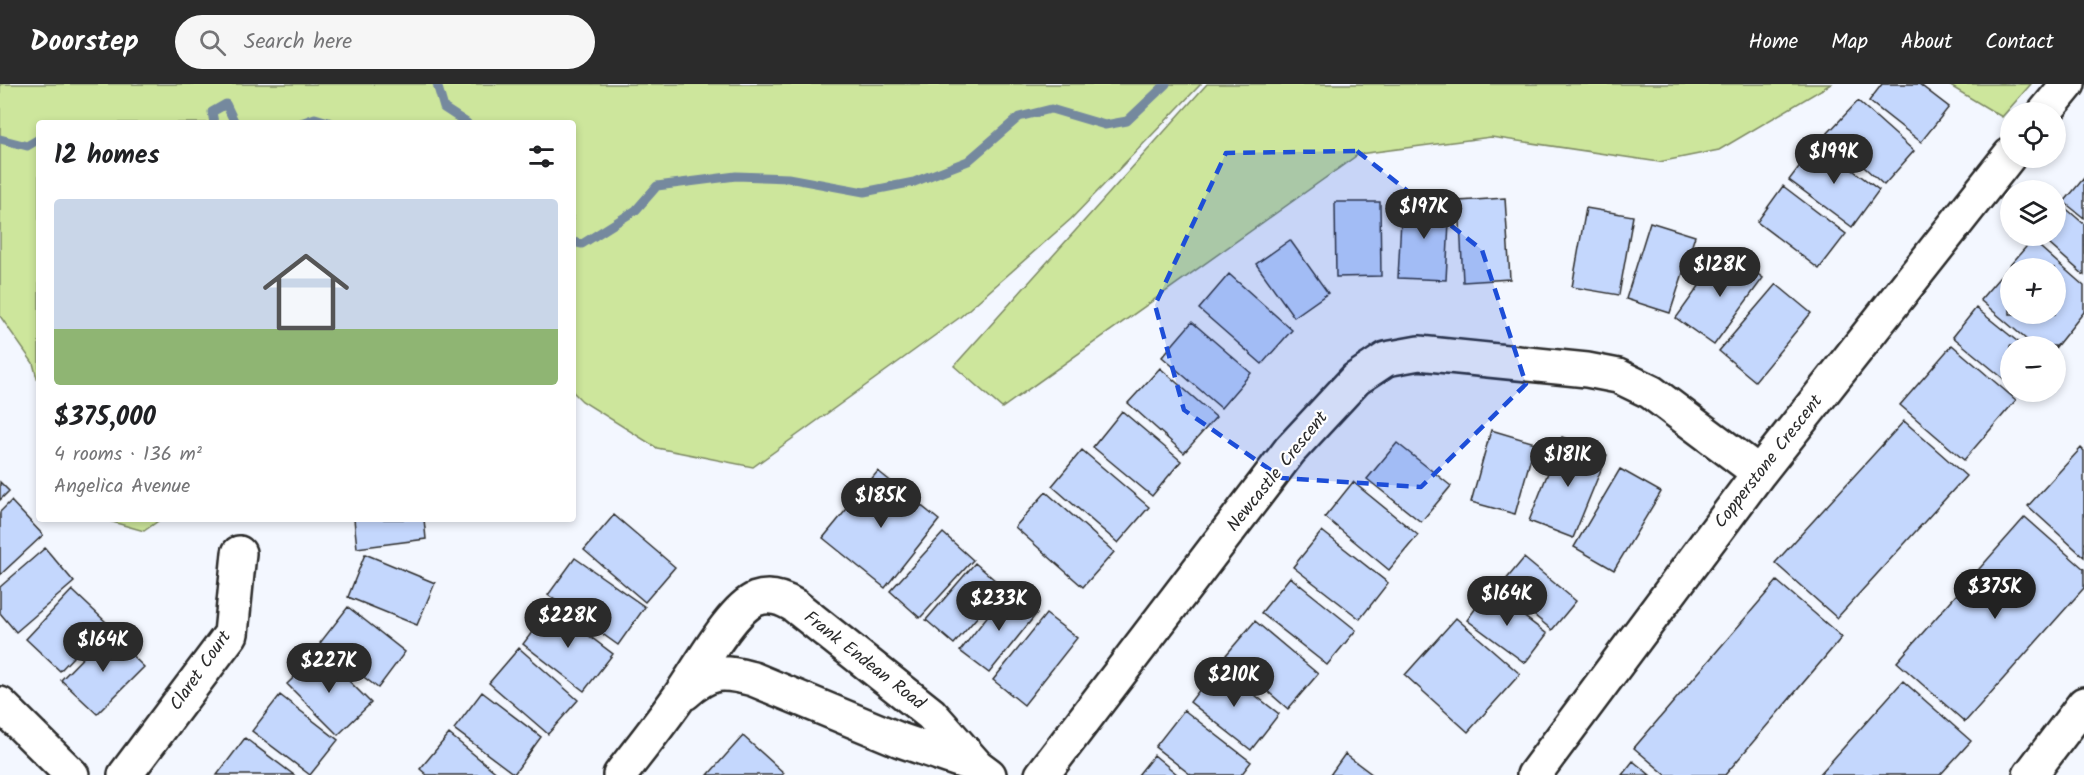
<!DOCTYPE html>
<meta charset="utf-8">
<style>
body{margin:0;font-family:Kalam,sans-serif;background:#f6f6f6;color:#202124;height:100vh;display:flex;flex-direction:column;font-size:22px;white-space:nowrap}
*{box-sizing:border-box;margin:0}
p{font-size:20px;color:#757577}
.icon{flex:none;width:33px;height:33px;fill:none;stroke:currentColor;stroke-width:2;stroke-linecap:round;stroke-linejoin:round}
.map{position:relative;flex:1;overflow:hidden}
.details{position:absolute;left:36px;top:36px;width:540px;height:402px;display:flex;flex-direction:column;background:#fff;border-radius:6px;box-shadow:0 3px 9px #0003}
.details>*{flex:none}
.controls{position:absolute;left:2000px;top:18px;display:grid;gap:12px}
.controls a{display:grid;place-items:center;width:66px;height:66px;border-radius:50%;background:#fff;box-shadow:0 3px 9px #0003;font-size:30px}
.price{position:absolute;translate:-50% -51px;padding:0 14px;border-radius:21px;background:#2b2b2b;color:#fff;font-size:20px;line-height:39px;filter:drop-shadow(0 2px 3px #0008)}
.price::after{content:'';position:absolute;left:50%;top:36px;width:18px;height:14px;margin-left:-9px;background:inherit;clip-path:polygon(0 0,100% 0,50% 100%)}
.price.current{background:#222;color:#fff}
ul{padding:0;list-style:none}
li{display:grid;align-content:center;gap:12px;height:318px;padding:0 18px}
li+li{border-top:2px solid #e0e0e0}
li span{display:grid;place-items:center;height:186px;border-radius:6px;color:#555}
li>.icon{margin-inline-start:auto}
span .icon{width:108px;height:108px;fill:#fffc;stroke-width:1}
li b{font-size:26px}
h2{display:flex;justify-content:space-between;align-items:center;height:72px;padding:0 18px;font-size:26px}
header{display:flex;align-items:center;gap:36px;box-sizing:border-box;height:84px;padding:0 30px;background:#2b2b2b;color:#fff}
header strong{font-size:28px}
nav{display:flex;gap:33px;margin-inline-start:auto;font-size:21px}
.search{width:420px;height:54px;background:#f6f6f6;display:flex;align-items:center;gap:15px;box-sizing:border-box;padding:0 21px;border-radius:33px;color:#757577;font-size:22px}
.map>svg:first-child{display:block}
.green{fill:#cde69c;stroke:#7c8864;stroke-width:1.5}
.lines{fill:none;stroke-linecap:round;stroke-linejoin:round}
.stream{stroke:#75899e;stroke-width:9}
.building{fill:#c4d7fd;stroke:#2b2b2b;stroke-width:1.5;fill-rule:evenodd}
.minor-casing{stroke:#2b2b2b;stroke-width:38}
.minor{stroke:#fff;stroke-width:33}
.marked{fill:#1d4ed8;fill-opacity:0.2;stroke:#1d4ed8;stroke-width:4.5;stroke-dasharray:12 8;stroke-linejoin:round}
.labels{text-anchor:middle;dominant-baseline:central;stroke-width:4.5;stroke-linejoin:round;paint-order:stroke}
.street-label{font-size:18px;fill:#2b2b2b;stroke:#fff}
</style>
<header>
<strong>Doorstep</strong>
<div class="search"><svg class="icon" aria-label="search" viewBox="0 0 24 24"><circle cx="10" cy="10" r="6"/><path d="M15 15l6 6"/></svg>Search here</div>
<nav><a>Home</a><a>Map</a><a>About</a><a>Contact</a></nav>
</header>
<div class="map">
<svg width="2084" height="691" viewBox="0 0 2084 691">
<rect width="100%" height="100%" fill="#f3f7ff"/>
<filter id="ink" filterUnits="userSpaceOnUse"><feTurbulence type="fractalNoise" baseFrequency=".0167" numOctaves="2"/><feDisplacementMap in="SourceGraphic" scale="12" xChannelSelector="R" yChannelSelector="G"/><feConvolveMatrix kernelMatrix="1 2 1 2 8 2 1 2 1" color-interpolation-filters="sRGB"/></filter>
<g filter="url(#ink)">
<path class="green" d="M 0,0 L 1201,0 L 1071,135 L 959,234 L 753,383 L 657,364 L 582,317 L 573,308 L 573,39 L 39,39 L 39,302 L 33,279 L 0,232 Z
M 1207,0 L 1831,0 L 1719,66 L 1659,78 L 1491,53 L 1359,70 L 1002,324 L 954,282 Z
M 1947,0 L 2031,0 L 2002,33 Z
M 102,435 L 161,435 L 144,447 Z"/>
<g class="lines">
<path class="stream" d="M 437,0 L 444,24 L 467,39
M 214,39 L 212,28 L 226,20 L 235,39
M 301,39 L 315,34 L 332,39
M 0,55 L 27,62 L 39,55
M 573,158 L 582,160 L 636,126 L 657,102 L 736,92 L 788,94 L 864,108 L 914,98 L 968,77 L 1019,33 L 1051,25 L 1105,41 L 1127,37 L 1166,0"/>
</g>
<path class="building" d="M 1882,0 L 1919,0 L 1949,23 L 1921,58 L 1869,17 Z
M 1858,17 L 1914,67 L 1884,101 L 1827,50 Z
M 1817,59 L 1879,106 L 1852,143 L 1789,96 Z
M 2084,94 L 2084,134 L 2064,118 Z
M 1783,102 L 1846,150 L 1819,185 L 1757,138 Z
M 1505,114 L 1510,195 L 1463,198 L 1459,117 Z
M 1402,116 L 1450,118 L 1446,196 L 1398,194 Z
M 1335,118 L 1380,118 L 1381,192 L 1336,193 Z
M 2062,121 L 2084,140 L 2084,191 L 2040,152 L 2055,152 L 2055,128 Z
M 1586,124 L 1633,132 L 1619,211 L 1572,203 Z
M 1650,138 L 1695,152 L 1670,229 L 1626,215 Z
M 1290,156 L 1328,209 L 1294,233 L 1256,180 Z
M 2032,156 L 2084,202 L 2084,228 L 2055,264 L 2055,262 L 2034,262 L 1980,216 ZM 2010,184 L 2055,184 L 2055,230 L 2010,230 Z
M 1725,166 L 1763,194 L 1714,261 L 1676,234 Z
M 1229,190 L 1292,246 L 1262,280 L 1199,225 Z
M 1776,200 L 1811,229 L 1755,297 L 1719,267 Z
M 1976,224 L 2023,262 L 2010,262 L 2010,300 L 1953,253 Z
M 1192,238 L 1251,289 L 1221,324 L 1162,273 Z
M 1952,261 L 2016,316 L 1964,376 L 1900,321 Z
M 1160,284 L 1216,333 L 1184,369 L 1128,319 Z
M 1122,327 L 1181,377 L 1152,412 L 1093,363 Z
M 1904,337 L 1966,392 L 1837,534 L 1775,479 Z
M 1491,346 L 1535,359 L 1515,430 L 1471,418 Z
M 1562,353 L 1607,371 L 1573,454 L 1529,437 Z
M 1397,359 L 1451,402 L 1421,438 L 1367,395 Z
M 2081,364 L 2084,367 L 2084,473 L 2028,422 Z
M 1082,366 L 1149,423 L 1118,459 L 1052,402 Z
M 1620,385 L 1661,408 L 1614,486 L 1574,463 Z
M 878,387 L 939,436 L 885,504 L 823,454 Z
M 0,398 L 9,407 L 0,416 Z
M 1353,398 L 1418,451 L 1389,486 L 1325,433 Z
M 1046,408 L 1114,468 L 1083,503 L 1015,443 Z
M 11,417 L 43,451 L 0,491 L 0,428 Z
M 614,431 L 675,483 L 645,518 L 584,466 Z
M 2025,433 L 2084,485 L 2084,504 L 1965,638 L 1897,578 Z
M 354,435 L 424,435 L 426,455 L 357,464 Z
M 1322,447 L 1388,499 L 1360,535 L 1293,483 Z
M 943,449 L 973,476 L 920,534 L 890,507 Z
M 45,464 L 74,498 L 16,548 L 0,529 L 0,503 Z
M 365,470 L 435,499 L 417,541 L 348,513 Z
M 575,474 L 645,523 L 618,561 L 548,511 Z
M 1524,474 L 1576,517 L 1552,546 L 1500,503 Z
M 975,479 L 1003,503 L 954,560 L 926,536 Z
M 1290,493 L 1356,546 L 1327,581 L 1261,529 Z
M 1777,497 L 1842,553 L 1725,691 L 1666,691 L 1634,664 Z
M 72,506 L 106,538 L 60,587 L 26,555 Z
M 1008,506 L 1037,529 L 989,589 L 960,567 Z
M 1489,506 L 1547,550 L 1525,579 L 1467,536 Z
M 348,523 L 405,568 L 378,604 L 320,559 Z
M 551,523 L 613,570 L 584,607 L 523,560 Z
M 1046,530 L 1077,554 L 1024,621 L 993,596 Z
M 1456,534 L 1520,590 L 1468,648 L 1405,591 Z
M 1255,537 L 1318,590 L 1288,625 L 1226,571 Z
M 108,548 L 144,583 L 97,630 L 61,596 Z
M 519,564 L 578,616 L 548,650 L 489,599 Z
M 320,568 L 371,619 L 338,651 L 287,600 Z
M 1218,582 L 1279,630 L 1251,666 L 1190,618 Z
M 1903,597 L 1971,657 L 1940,691 L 1819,691 Z
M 482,608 L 541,653 L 514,690 L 454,645 Z
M 280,611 L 338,656 L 310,691 L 252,647 Z
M 1184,626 L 1251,678 L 1241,691 L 1191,691 L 1155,663 Z
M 449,650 L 499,691 L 427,691 L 420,685 Z
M 743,652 L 784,689 L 782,691 L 708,691 Z
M 245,654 L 294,691 L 217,691 Z
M 1345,670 L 1373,691 L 1330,691 Z
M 1154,671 L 1178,691 L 1138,691 Z
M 1633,677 L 1650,691 L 1622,691 Z"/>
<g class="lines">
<defs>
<path id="minor" d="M 2045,28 L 2068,0
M 685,609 C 710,586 723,587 753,595 L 900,656 L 976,682
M 0,620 L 72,691
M 125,691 L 231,550 L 239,469
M 620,691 C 640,665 660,640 679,613 C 696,590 731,525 756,515 C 770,510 782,514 795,522 L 931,630 L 977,682 L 989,691
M 1042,691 L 1290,366 L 1356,295 L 1386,275 L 1419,269 L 1587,286 L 1618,292 L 1651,308 L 1759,389
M 1534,691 L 1759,389 L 2010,71
M 2030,691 L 2084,620"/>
</defs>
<use href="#minor" class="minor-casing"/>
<use href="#minor" class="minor"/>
</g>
</g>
<path class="marked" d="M 1357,67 L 1482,166 L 1526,300 L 1421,403 L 1282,394 L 1184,326 L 1155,221 L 1226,69 Z"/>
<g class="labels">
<g class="street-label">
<text transform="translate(1769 378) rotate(-52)">Copperstone Crescent</text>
<text transform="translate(1278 388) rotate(-51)">Newcastle Crescent</text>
<text transform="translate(864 577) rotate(38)">Frank Endean Road</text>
<text transform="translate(201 587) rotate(-55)">Claret Court</text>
</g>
</g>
</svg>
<div class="controls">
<a><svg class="icon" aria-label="locate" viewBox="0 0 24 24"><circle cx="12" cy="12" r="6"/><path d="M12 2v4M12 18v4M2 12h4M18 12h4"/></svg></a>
<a><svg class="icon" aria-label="layers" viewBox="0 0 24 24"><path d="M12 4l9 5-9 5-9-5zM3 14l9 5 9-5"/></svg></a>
<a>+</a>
<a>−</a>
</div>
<b class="price" style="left:1834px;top:101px">$199K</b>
<b class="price" style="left:1424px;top:156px">$197K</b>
<b class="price" style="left:1720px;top:214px">$128K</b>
<b class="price" style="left:1568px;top:404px">$181K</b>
<b class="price" style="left:881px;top:445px">$185K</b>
<b class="price current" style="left:1995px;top:536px">$375K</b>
<b class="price" style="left:1507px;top:543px">$164K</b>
<b class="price" style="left:999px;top:548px">$233K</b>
<b class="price" style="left:568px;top:565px">$228K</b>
<b class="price" style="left:103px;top:589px">$164K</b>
<b class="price" style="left:329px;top:610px">$227K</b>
<b class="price" style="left:1234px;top:624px">$210K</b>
<section class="details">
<h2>12 homes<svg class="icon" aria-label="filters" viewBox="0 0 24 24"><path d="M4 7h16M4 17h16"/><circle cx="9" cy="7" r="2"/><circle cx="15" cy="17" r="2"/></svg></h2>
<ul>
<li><span style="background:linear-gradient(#c9d6e8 70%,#8fb573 0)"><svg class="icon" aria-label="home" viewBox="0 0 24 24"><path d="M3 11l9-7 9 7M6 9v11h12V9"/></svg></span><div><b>$375,000</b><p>4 rooms · 136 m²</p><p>Angelica Avenue</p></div></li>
</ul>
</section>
</div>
